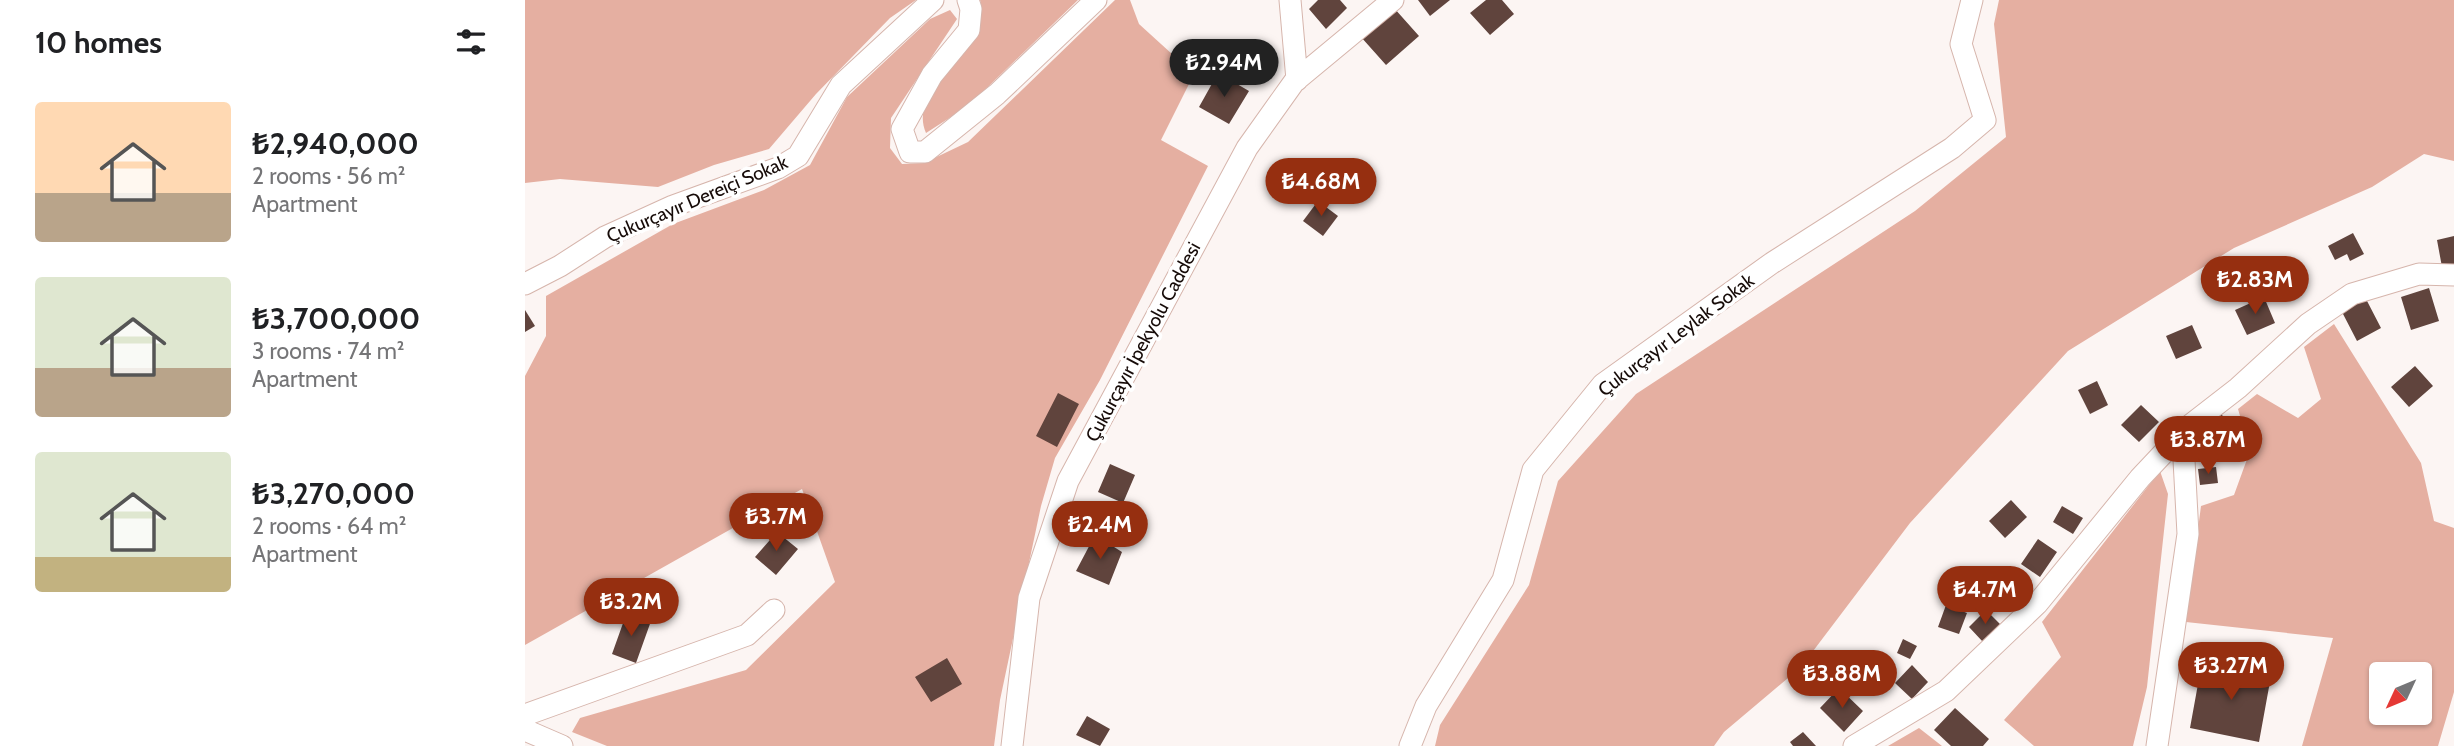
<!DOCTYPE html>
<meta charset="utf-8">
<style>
body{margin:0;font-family:Cabin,sans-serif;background:#f2f2f2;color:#202124;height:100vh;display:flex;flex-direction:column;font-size:26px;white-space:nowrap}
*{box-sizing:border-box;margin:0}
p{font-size:23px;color:#757577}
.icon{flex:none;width:38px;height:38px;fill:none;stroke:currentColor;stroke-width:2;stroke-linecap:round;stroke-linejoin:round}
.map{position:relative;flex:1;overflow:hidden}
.sheet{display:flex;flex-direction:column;background:#fff;width:525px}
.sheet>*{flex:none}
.needle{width:46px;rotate:226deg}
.buttons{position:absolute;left:1844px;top:662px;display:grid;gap:14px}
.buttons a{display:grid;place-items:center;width:63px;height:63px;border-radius:7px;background:#fff;box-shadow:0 2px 5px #0004;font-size:35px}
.price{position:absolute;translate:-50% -60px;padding:0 16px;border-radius:24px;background:#962f10;color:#fff;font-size:23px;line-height:46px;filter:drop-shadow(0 2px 4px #0008)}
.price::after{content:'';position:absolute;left:50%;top:42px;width:21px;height:16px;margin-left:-10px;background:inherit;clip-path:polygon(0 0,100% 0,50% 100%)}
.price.selected{background:#222;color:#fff}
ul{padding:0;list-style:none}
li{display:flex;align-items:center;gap:21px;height:175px;padding:0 35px}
li span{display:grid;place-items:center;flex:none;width:196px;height:140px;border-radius:7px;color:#555}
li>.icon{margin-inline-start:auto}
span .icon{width:84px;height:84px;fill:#fffc;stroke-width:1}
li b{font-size:30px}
h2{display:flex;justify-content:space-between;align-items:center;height:84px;padding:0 35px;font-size:30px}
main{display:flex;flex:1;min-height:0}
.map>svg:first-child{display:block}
.forest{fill:#e5afa1;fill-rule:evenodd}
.building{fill:#60443d}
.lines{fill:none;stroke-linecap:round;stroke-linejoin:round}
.minor-casing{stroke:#d6b5ac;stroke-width:23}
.minor{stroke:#fff;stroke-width:21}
.labels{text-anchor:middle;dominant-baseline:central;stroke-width:7;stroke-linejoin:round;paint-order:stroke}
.street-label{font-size:19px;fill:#160b08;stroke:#fff}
</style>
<main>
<section class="sheet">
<h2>10 homes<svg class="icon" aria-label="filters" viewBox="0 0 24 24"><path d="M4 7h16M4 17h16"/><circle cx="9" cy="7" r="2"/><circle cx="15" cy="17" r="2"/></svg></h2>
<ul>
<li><span style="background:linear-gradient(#ffd9b3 65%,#b9a48a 0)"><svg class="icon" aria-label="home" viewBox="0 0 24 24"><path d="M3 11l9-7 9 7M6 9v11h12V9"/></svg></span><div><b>₺2,940,000</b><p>2 rooms · 56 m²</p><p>Apartment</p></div></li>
<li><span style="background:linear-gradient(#dfe7d0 65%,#b9a48a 0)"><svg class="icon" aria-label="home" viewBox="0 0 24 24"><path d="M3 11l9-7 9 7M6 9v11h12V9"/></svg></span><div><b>₺3,700,000</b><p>3 rooms · 74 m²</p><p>Apartment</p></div></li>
<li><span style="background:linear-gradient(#dfe7d0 75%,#c2b280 0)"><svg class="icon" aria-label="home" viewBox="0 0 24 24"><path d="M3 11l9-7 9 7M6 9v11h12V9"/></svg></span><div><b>₺3,270,000</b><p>2 rooms · 64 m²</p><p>Apartment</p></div></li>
</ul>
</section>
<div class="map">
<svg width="1929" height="746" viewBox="0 0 1929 746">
<rect width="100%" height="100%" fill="#fcf5f3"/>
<path class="forest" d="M 0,0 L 391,0 L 365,18 L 291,94 L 244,149 L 189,165 L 133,187 L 35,179 L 0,183 Z
M 455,0 L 553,0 L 443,106 L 401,133 C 380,85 469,44 455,0 Z
M 590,0 L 605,0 L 614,24 L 669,74 L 636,140 L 683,166 L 575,380 L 530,458 L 516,506 L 475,700 L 469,746 L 82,746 L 47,732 L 55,718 L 221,670 L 310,582 L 277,489 L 0,645 L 0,376 L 21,336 L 21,296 L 148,224 L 239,190 L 285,165 L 322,97 L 405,19 L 425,10 L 432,19 L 366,118 L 365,148 L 377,164 L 399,163 L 443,142 Z
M 1474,0 L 1929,0 L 1929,161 L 1899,154 L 1847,187 L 1709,248 L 1543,351 L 1385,523 L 1276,667 L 1199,732 L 1189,746 L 910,746 L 915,725 L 1004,585 L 1033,481 L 1111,394 L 1390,211 L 1481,137 L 1469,24 Z
M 1809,324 L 1896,463 L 1909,521 L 1929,528 L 1929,692 L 1913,746 L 1777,746 L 1808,638 L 1661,622 L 1676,506 L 1709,495 L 1725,451 L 1713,409 L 1732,394 L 1773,418 L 1796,399 L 1779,347 ZM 1857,674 L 1895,674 L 1895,712 L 1857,712 Z
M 1635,471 L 1643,494 L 1622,687 L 1608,746 L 1509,746 L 1479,720 L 1536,657 L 1517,622 Z
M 1394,728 L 1417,746 L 1363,746 Z"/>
<path class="building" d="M 793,0 L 815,0 L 822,8 L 801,29 L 784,9 Z
M 893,0 L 925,0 L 905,16 Z
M 961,0 L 977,0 L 989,14 L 965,35 L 945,13 Z
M 869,8 L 894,36 L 861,65 L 836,37 Z
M 693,73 L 724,91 L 704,124 L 674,107 Z
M 793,201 L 813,216 L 798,236 L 778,221 Z
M 1828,233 L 1839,254 L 1825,261 L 1822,254 L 1810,260 L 1803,246 Z
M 1929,236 L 1929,265 L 1917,267 L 1912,240 Z
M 1904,288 L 1914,321 L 1886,330 L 1876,297 Z
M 1739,297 L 1750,323 L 1722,335 L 1710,310 Z
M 1841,299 L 1856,328 L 1832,341 L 1817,312 Z
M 0,310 L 10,326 L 0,332 Z
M 1667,325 L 1677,348 L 1651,359 L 1641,336 Z
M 1890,366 L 1908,386 L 1884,407 L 1866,387 Z
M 1572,381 L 1583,405 L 1565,414 L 1553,390 Z
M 533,393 L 554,404 L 532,447 L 511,436 Z
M 1616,405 L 1634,422 L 1614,442 L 1596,425 Z
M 1696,413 L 1713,444 L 1689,458 L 1674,433 Z
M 585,464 L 610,475 L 598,503 L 573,492 Z
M 1691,467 L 1693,483 L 1675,485 L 1673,469 Z
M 1486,500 L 1502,517 L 1480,538 L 1464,521 Z
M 1537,506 L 1558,518 L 1548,534 L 1528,522 Z
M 252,532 L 273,549 L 251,575 L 230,557 Z
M 570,535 L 597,552 L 584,585 L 551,571 Z
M 1513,539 L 1532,552 L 1515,577 L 1496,564 Z
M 1421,605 L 1442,613 L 1434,634 L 1413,627 Z
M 1461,610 L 1476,625 L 1458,642 L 1444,627 Z
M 102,612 L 126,621 L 111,663 L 87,654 Z
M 1378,639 L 1392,646 L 1385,659 L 1372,653 Z
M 422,658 L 437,684 L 406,702 L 390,677 Z
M 1677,662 L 1746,676 L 1734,742 L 1665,728 Z
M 1387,665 L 1403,682 L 1387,699 L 1370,683 Z
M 1314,688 L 1338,711 L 1319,732 L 1295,708 Z
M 1430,708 L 1464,739 L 1458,746 L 1426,746 L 1409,730 Z
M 562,716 L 585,729 L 575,746 L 551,735 Z
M 1278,732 L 1291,746 L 1268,746 L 1265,742 Z"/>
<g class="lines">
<defs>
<path id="minor" d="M 443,0 L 446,9 L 444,30 L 407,75 L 377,129 L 385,152 L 400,152 L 472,94 L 571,0
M 765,0 L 772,80
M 0,284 L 35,266 L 80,237 L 148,206 L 253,168 L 273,156 L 316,85 L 408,0
M 0,715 L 222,635 L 249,610
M 0,730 L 37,746
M 487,746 L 504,598 L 543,481 L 722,148 L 769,82 L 868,0
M 885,746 L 901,706 L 978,580 L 1008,470 L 1078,384 L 1247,263 L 1427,148 L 1460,120 L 1436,44 L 1447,0
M 1329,746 L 1421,691 L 1512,604 L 1615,478 L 1664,426 L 1713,388 L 1783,324 L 1827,294 L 1894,274 L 1929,275
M 1632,746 L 1663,534 L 1659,460 L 1664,426"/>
</defs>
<use href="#minor" class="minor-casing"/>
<use href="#minor" class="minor"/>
</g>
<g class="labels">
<g class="street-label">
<text transform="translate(172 199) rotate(-23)">Çukurçayır Dereiçi Sokak</text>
<text transform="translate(1151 335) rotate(-37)">Çukurçayır Leylak Sokak</text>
<text transform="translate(618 342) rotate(-62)">Çukurçayır İpekyolu Caddesi</text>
</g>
</g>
</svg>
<div class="buttons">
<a><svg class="needle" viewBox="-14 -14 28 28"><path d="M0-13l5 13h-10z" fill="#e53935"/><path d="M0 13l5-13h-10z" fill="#757577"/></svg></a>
</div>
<b class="price selected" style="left:699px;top:99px">₺2.94M</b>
<b class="price" style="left:796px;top:218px">₺4.68M</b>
<b class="price" style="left:1730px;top:316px">₺2.83M</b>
<b class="price" style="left:1683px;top:476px">₺3.87M</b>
<b class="price" style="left:251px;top:553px">₺3.7M</b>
<b class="price" style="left:575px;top:561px">₺2.4M</b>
<b class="price" style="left:1460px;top:626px">₺4.7M</b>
<b class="price" style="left:106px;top:638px">₺3.2M</b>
<b class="price" style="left:1706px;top:702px">₺3.27M</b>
<b class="price" style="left:1317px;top:710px">₺3.88M</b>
</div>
</main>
